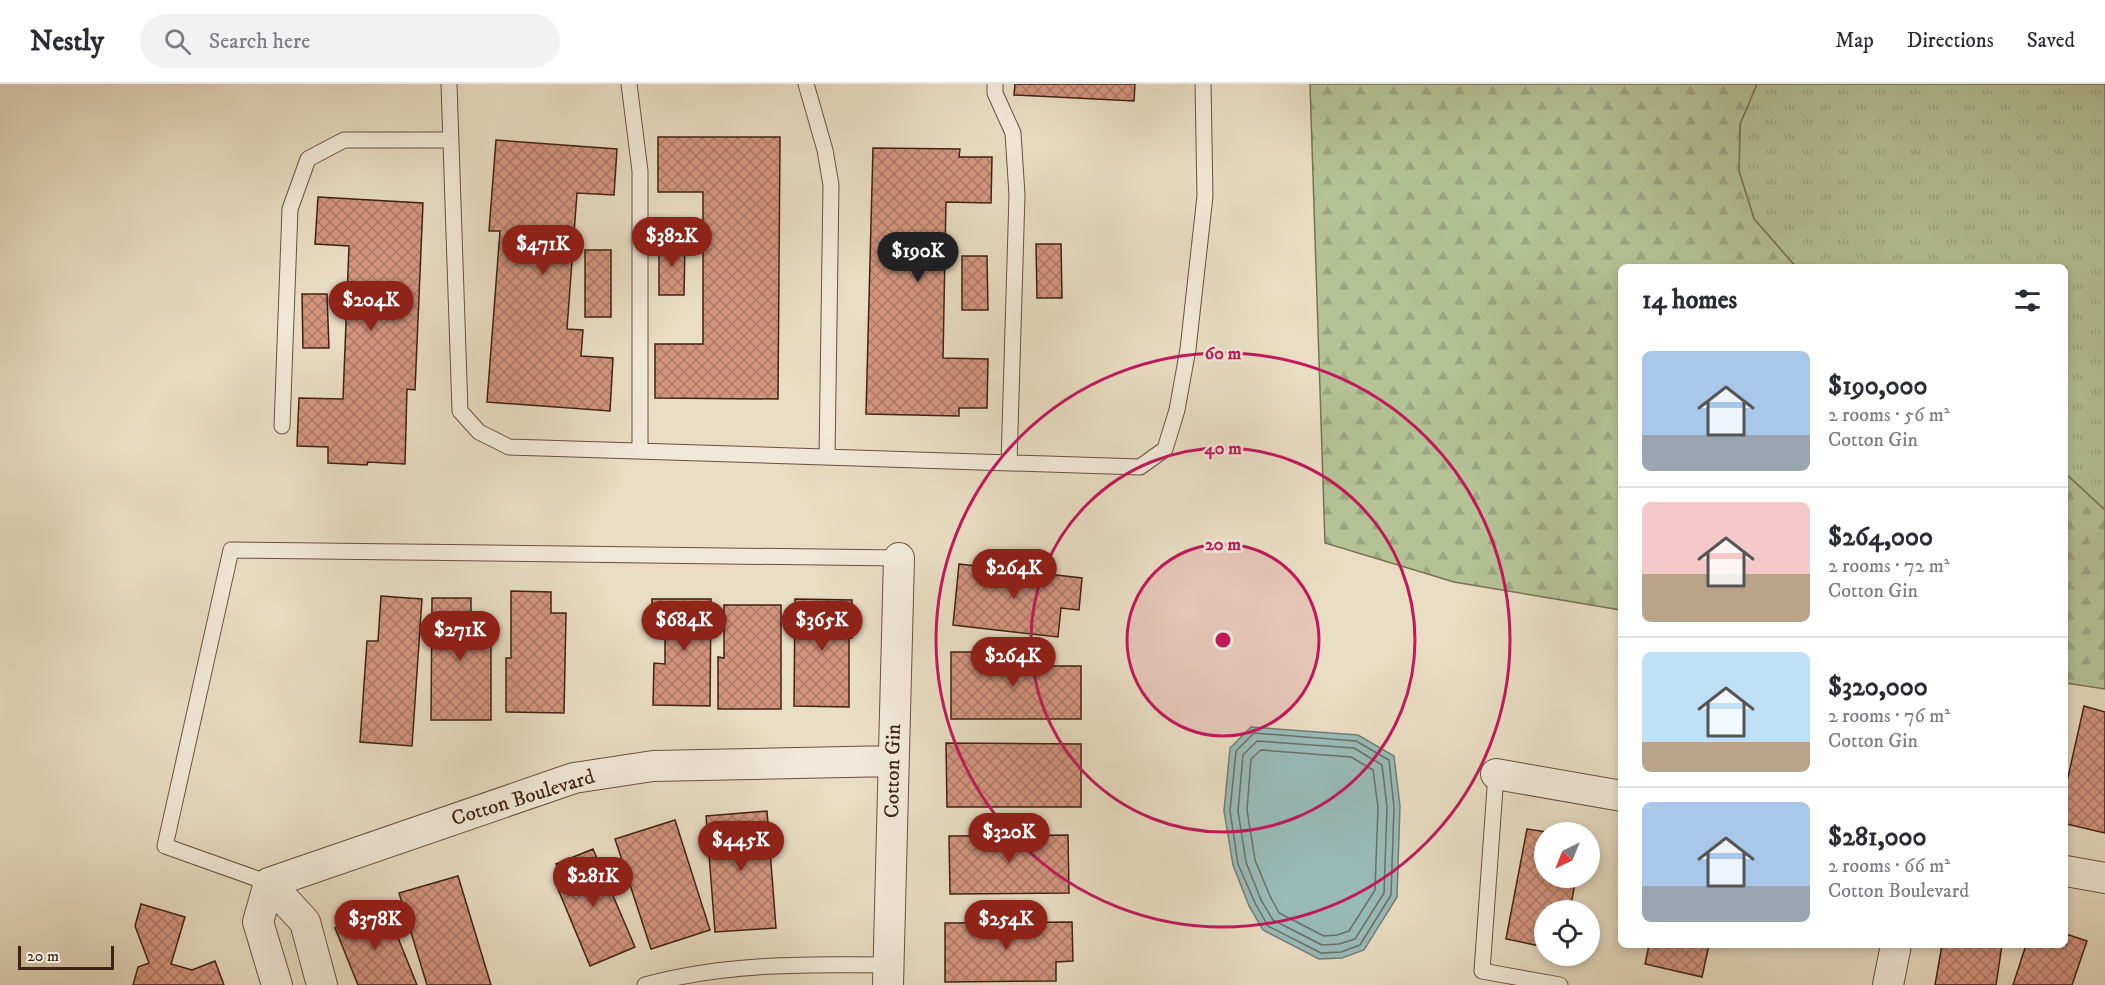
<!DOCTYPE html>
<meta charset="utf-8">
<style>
body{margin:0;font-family:"IM FELL DW Pica",serif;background:#f2f2f3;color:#2b2b33;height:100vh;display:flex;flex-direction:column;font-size:22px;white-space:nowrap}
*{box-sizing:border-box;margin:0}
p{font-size:20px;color:#7c7c81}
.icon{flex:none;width:33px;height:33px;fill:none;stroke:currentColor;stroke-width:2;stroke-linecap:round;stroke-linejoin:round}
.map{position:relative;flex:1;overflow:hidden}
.sheet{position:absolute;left:1618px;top:180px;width:450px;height:684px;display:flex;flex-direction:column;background:#fff;border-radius:9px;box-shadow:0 3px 9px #0003}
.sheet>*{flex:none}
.needle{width:39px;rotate:223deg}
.tools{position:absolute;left:1534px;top:738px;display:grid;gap:12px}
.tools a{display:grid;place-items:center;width:66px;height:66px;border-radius:50%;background:#fff;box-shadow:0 3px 9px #0003;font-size:30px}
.scale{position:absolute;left:18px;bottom:15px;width:96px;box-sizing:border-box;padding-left:6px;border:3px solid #3f2213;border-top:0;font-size:16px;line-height:21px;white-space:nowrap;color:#3f2213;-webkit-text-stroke:4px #f1e9d8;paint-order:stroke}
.price{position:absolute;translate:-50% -51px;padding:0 14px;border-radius:21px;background:#8f2418;color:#fff;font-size:20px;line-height:39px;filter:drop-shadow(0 2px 3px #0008)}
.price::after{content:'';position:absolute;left:50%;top:36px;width:18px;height:14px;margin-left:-9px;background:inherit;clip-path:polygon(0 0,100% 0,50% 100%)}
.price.current{background:#222;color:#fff}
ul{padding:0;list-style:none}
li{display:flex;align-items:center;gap:18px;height:150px;padding:0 24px}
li+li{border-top:2px solid #e1e1e2}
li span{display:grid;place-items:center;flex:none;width:168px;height:120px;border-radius:9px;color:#555}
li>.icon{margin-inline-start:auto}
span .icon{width:72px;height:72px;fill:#fffc;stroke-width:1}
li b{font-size:26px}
h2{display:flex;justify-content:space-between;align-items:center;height:72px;padding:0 24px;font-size:26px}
header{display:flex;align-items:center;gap:36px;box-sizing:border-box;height:84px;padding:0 30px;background:#fff;border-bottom:2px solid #e1e1e2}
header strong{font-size:28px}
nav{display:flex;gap:33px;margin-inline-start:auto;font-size:21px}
.search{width:420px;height:54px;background:#f2f2f3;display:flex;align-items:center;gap:15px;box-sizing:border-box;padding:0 21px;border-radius:33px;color:#7c7c81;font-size:22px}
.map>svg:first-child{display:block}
.grass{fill:url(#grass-tufts);stroke:#7a7254;stroke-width:1.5}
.forest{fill:url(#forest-firs);stroke:#7a7254;stroke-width:1.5}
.water{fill:#98bbb8;stroke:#747e76;stroke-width:1.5}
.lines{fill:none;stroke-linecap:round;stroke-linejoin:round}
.shore{stroke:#6c6e66;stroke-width:1.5}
.building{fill:url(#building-cross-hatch);stroke:#3f2213;stroke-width:1.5}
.service-casing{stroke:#6a513f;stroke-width:17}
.minor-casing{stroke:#6a513f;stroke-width:32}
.service{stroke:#f1e9d8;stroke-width:15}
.minor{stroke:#f1e9d8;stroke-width:30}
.ring{fill:none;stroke:#c2185b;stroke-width:3}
.labels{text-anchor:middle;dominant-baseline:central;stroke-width:5;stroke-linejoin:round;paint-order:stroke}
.street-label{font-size:21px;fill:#3f2213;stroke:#f1e9d8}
.centre{fill:#c2185b;stroke:#f1e9d8;stroke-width:3}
.ring-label{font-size:18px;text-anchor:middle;font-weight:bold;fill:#c2185b;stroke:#f1e9d8;stroke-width:5;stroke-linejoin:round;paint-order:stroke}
</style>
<header>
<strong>Nestly</strong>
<div class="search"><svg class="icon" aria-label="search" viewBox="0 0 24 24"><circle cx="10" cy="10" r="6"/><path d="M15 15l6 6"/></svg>Search here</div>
<nav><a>Map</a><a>Directions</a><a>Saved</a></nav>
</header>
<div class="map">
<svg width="2105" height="901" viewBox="0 0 2105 901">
<defs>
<pattern id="grass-tufts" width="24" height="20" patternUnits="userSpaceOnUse" patternTransform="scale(1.5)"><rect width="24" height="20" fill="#b4c295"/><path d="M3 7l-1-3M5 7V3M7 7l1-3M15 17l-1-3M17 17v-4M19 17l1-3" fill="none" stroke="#9ca680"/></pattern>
<pattern id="forest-firs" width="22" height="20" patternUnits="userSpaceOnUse" patternTransform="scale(1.5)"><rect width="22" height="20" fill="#b4c295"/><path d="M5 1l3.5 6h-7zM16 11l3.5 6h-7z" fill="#9ca680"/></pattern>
<pattern id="building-cross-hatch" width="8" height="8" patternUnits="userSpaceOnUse" patternTransform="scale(1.5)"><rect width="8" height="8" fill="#d4957f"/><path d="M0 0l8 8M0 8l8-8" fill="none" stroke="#ad7967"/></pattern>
</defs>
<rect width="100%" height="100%" fill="#e9ddc3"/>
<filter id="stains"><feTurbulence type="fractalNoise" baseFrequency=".00333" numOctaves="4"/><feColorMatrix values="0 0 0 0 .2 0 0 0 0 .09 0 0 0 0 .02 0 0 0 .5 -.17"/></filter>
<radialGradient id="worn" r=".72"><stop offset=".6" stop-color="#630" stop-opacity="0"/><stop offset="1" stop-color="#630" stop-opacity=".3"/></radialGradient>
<path class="grass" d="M 1757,0 L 2105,0 L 2105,426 L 2066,390 L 2066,183 L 1796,183 L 1754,135 L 1739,87 L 1740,40 Z"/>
<path class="forest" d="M 1310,0 L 1757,0 L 1740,40 L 1739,87 L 1754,135 L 1796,183 L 1622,183 L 1621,526 L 1454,498 L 1325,459 Z
M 2066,390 L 2105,426 L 2105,605 L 2066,599 Z"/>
<path class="water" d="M 1251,643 L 1358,651 L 1394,672 L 1400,722 L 1397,813 L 1364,866 L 1342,874 L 1319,875 L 1263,846 L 1249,822 L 1233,781 L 1224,727 L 1230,664 Z"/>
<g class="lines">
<path class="shore" d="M 1254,649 L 1356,657 L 1389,676 L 1394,723 L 1391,811 L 1360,861 L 1341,868 L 1321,869 L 1268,842 L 1255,819 L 1238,780 L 1230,727 L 1236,667 Z
M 1257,657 L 1354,664 L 1382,681 L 1387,723 L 1384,809 L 1355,855 L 1339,860 L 1322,861 L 1273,836 L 1261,816 L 1246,778 L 1238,727 L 1243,671 Z
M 1261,666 L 1351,673 L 1373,686 L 1378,723 L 1375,806 L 1349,847 L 1337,851 L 1324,852 L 1279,829 L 1270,812 L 1255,776 L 1247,726 L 1251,675 Z"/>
</g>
<path class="building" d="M 1015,0 L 1135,0 L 1134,17 L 1014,11 Z
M 658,53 L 780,53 L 778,315 L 655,314 L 655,260 L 703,260 L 703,108 L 658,108 Z
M 496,56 L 617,65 L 614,111 L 577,109 L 567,245 L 583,246 L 581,272 L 613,274 L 610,327 L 487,318 L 500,147 L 489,147 Z
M 873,64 L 960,65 L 959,73 L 992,73 L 991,119 L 946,118 L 943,274 L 988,275 L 987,324 L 959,324 L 959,332 L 866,330 Z
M 318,113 L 423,119 L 415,306 L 407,305 L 405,380 L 368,378 L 367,381 L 328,379 L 328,363 L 297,362 L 299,314 L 343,315 L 349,162 L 315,160 Z
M 659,157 L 685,157 L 684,211 L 659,211 Z
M 1036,160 L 1061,160 L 1062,214 L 1037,214 Z
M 585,166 L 611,166 L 611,233 L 585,233 Z
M 962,172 L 987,172 L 988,226 L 962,226 Z
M 302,210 L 327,210 L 329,264 L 303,264 Z
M 959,480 L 1082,494 L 1079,526 L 1061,524 L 1058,553 L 953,541 Z
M 511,507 L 551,508 L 551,529 L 566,529 L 564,629 L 506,628 L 506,574 L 511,574 Z
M 381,512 L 422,515 L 412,662 L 360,658 L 367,557 L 378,557 Z
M 432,514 L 471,514 L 471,531 L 491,531 L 491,636 L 431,636 Z
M 652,515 L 711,515 L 710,622 L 653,621 L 654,579 L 665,580 L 665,543 L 652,543 Z
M 795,515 L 852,516 L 852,554 L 849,554 L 849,623 L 794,622 Z
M 724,521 L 781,521 L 781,625 L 718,625 L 718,573 L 724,574 Z
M 951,568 L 1035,568 L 1035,582 L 1081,582 L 1081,635 L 951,635 Z
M 2084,622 L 2105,628 L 2105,749 L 2066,740 L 2066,702 Z
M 946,659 L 1081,660 L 1081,723 L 947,723 Z
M 767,727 L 776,844 L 715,848 L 706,732 Z
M 675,736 L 710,846 L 651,865 L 615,755 Z
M 1527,745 L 1547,748 L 1545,748 L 1545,794 L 1576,794 L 1570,826 L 1545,826 L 1545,863 L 1506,855 Z
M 1068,751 L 1069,809 L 950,810 L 949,752 Z
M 593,765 L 635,863 L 590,882 L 555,798 L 563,795 L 556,780 Z
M 458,792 L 491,901 L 427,901 L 399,809 Z
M 141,820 L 185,833 L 171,880 L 192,886 L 215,877 L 224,901 L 133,901 L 138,883 L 149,879 L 135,842 Z
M 386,824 L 417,901 L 358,901 L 335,844 Z
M 1072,838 L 1073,877 L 1056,878 L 1056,897 L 945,898 L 945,839 Z
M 2066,850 L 2087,857 L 2072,901 L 2013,901 L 2026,861 L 2066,861 Z
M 1649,861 L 1709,861 L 1702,893 L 1645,880 Z
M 1942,861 L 2002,861 L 1996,901 L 1935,901 Z"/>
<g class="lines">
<defs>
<path id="service" d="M 449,0 L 460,327 L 479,348 L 509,363 L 1140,383 L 1165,365 L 1177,326 L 1188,265 L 1205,112 L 1203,0
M 629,0 L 640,87 L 640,367
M 806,0 L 825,66 L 831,101 L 827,373
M 995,0 L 995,9 L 1013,49 L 1017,111 L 1009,379
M 282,342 L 290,125 L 308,75 L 344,56 L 451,56
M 1496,690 L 1482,887 L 1560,901
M 269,799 L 165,762 L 231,466 L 899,474
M 645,901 C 725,879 808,880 889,881"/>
<path id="minor" d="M 1496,690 L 1622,712
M 2066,787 L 2105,794
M 269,799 L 574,694 L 653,682 L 893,677
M 269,799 L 305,838 L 322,901
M 269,799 L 258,838 L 277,901
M 888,901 L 899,474
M 1888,901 L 1896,861"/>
</defs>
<use href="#service" class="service-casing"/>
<use href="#minor" class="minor-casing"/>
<use href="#service" class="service"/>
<use href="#minor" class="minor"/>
</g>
<circle cx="1223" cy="556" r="96" fill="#c2185b" fill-opacity=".12"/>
<g class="ring">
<circle cx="1223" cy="556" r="96"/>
<circle cx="1223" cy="556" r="192"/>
<circle cx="1223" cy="556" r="287"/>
</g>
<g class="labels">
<g class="street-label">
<text transform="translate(893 687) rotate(-89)">Cotton Gin</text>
<text transform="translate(523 714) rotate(-17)">Cotton Boulevard</text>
</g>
</g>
<circle cx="1223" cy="556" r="9" class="centre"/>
<g class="ring-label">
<text x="1223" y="275">60 m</text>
<text x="1223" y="370">40 m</text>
<text x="1223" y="466">20 m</text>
</g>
<rect width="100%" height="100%" filter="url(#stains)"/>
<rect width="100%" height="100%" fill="url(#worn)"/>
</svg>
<div class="tools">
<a><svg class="needle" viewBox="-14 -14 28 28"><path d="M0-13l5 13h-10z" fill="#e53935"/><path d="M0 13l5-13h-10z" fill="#7c7c81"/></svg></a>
<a><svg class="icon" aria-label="locate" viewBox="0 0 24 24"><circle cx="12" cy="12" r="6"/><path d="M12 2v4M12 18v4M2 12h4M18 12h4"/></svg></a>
</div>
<div class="scale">20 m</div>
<b class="price" style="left:672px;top:184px">$382K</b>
<b class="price" style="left:543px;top:192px">$471K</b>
<b class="price current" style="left:918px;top:199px">$190K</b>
<b class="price" style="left:371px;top:248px">$204K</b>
<b class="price" style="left:1014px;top:516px">$264K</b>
<b class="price" style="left:684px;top:568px">$684K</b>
<b class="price" style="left:822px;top:568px">$365K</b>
<b class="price" style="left:460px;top:578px">$271K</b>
<b class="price" style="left:1013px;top:604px">$264K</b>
<b class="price" style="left:1009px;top:780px">$320K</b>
<b class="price" style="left:741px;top:788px">$445K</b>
<b class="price" style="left:593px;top:824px">$281K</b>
<b class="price" style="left:375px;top:867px">$378K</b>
<b class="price" style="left:1006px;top:867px">$254K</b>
<section class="sheet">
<h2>14 homes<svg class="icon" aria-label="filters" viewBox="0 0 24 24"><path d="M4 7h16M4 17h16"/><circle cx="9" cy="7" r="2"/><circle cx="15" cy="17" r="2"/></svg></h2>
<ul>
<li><span style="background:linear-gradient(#a9c7e8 70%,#9aa5b1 0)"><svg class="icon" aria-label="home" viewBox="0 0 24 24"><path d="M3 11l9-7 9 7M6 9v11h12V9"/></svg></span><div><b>$190,000</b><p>2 rooms · 56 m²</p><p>Cotton Gin</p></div></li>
<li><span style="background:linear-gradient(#f6c9c9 60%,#b9a48a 0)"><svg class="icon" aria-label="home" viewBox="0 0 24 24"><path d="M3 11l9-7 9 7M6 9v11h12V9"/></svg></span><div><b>$264,000</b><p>2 rooms · 72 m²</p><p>Cotton Gin</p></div></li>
<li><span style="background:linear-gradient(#bfe0f5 75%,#b9a48a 0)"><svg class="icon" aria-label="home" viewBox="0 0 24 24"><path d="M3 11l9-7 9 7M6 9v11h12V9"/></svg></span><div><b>$320,000</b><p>2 rooms · 76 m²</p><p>Cotton Gin</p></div></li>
<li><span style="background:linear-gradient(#a9c7e8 70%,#9aa5b1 0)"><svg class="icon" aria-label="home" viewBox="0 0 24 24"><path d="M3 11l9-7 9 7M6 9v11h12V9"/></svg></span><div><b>$281,000</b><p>2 rooms · 66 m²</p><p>Cotton Boulevard</p></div></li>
</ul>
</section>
</div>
